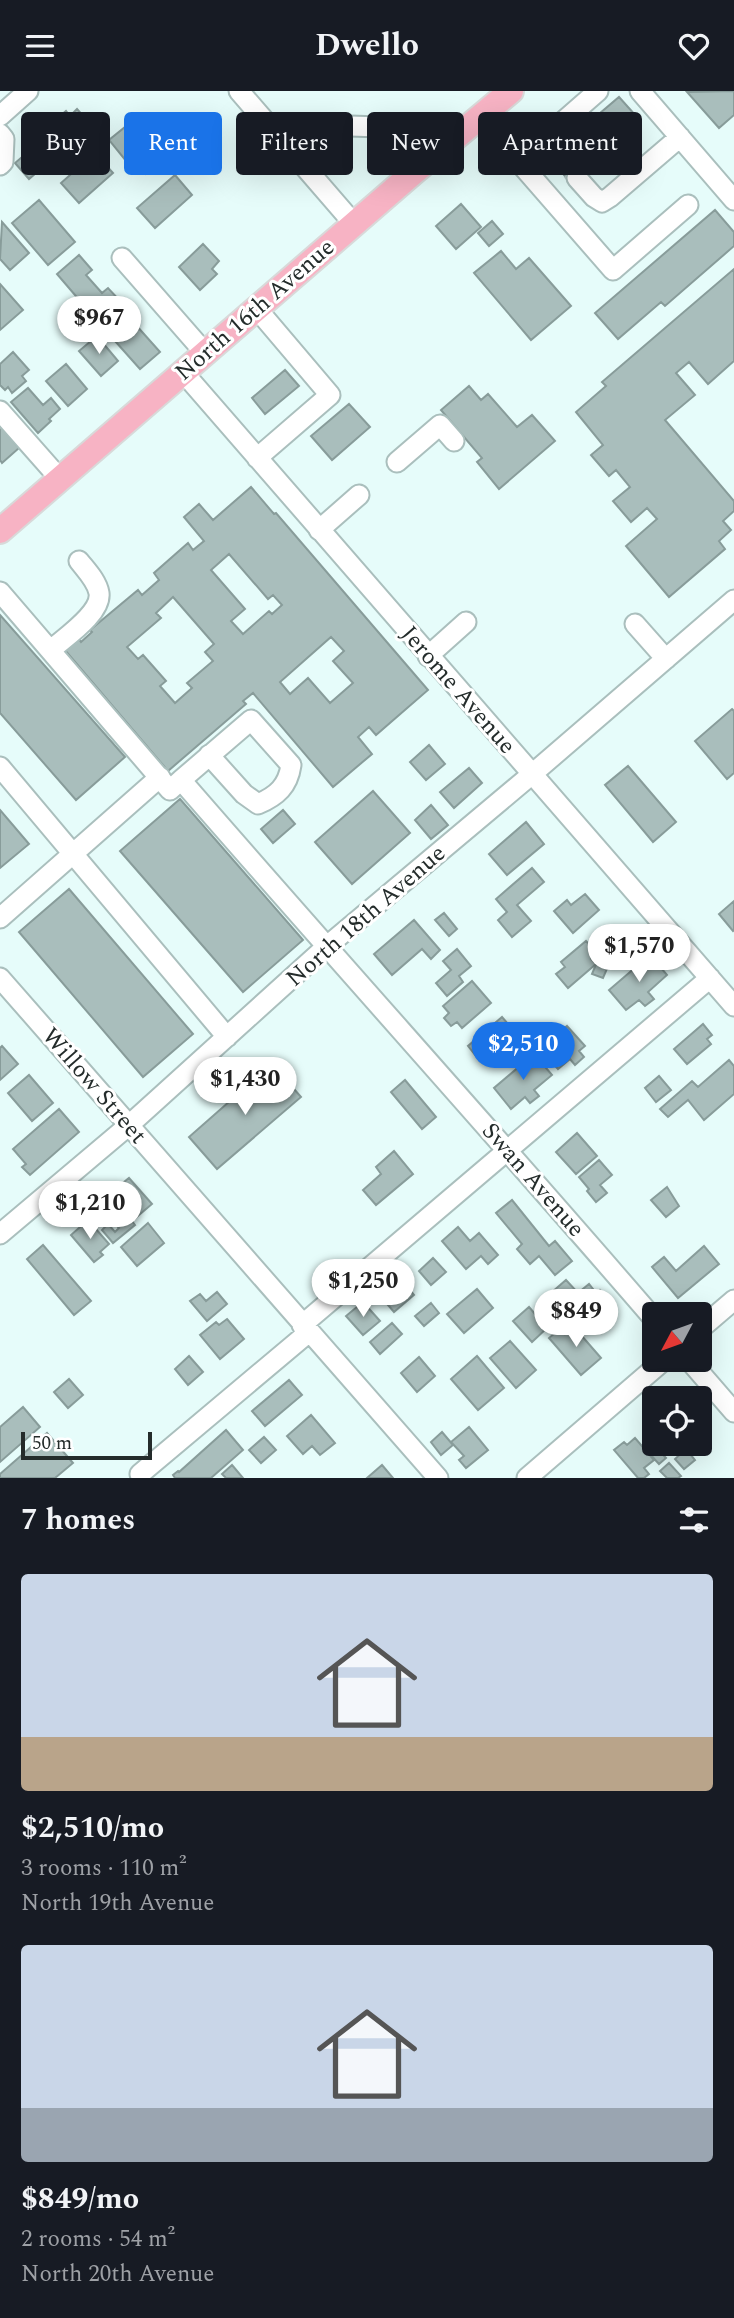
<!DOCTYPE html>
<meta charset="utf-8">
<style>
body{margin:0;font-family:Spectral,serif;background:#242831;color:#f1f3f6;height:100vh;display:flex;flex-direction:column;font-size:26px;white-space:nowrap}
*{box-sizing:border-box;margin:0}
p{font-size:23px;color:#9ea1a6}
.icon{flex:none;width:38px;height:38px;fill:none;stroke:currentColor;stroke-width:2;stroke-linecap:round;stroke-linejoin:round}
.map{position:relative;height:1387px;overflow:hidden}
.sheet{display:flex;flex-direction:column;background:#171b24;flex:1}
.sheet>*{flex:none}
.top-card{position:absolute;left:21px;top:21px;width:693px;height:63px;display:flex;gap:14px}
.needle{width:46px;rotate:229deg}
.fabs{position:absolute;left:642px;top:1211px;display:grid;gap:14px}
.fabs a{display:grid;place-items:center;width:70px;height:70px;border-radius:7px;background:#171b24;box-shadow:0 7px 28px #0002;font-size:35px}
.scale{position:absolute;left:21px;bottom:18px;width:131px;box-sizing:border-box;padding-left:7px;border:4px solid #242c2b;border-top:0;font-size:19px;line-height:24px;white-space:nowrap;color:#242c2b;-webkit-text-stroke:5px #fff;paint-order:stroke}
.price{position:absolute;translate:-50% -60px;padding:0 16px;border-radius:24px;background:#fff;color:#222;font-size:23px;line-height:46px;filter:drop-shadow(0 2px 4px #0008)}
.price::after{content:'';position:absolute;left:50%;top:42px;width:21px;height:16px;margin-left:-10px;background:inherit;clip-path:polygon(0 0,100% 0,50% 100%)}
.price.active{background:#1a73e8;color:#fff}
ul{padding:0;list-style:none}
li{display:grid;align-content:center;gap:14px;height:371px;padding:0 21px}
li span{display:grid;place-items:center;height:217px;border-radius:7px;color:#555}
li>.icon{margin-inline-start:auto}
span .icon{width:126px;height:126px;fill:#fffc;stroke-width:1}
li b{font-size:30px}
h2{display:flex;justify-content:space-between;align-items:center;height:84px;padding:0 21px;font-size:30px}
.chip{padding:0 24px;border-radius:7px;background:#171b24;box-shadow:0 7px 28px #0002;font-size:24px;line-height:63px}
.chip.active{background:#1a73e8;color:#fff}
header{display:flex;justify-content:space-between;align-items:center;height:91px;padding:0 21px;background:#171b24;font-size:32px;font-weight:700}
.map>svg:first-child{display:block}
.building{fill:#a9bebc;stroke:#889c9a;stroke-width:2;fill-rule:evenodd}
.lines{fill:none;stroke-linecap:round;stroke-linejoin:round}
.minor-tunnel{stroke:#bfd2d1;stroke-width:19;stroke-dasharray:19 10;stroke-linecap:butt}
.minor-casing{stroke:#aabfbd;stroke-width:23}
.major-casing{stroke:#d8d9d9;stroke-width:28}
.minor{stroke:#fff;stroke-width:19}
.major{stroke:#f7b3c4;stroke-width:24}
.labels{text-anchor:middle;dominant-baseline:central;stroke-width:6;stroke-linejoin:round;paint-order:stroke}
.street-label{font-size:24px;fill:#242c2b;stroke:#fff}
</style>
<header><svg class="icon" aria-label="menu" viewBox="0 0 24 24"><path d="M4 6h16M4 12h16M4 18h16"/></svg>Dwello<svg class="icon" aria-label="heart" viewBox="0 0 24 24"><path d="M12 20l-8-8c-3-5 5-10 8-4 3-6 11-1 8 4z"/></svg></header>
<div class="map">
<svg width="734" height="1387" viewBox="0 0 734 1387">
<rect width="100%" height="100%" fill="#e6fcfa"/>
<path class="building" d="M 734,0 L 734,24 L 719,37 L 687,1 Z
M 619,6 L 636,25 L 576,76 L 582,82 L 571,92 L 546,63 L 557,54 L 559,57 Z
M 77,18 L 91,34 L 84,41 L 89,46 L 79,55 L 74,49 L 68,54 L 73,60 L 54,76 L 50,70 L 29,88 L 15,72 L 36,54 L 32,49 L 53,31 L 66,20 L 70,25 Z
M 130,32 L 162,70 L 146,83 L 136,72 L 131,76 L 109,49 Z
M 95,62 L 113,82 L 79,112 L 61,92 Z
M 175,84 L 192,104 L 155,137 L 137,117 Z
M 39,109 L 75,151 L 48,174 L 12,132 Z
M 461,113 L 481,136 L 456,158 L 436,135 Z
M 715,119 L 734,141 L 734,155 L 665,215 L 661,211 L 618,248 L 595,222 Z
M 492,130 L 503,143 L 489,155 L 478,142 Z
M 2,131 L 29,162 L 10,179 L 0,168 Z
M 203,153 L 219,170 L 212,178 L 217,183 L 200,199 L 179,176 Z
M 501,160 L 516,178 L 529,167 L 571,215 L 531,249 L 474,182 Z
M 79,164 L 92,179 L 86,184 L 102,202 L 108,197 L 122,212 L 99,232 L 57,183 Z
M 734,178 L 734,270 L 708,293 L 689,271 L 676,282 L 695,304 L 665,329 L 734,410 L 734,420 L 723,430 L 731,439 L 719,450 L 725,458 L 669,506 L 626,455 L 657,428 L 647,417 L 631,431 L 613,410 L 630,396 L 616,379 L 609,385 L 591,364 L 603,354 L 576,321 L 606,295 L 602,291 Z
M 0,193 L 23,219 L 0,239 Z
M 127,224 L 160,261 L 140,278 L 107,241 Z
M 97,245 L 118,270 L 101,285 L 79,260 Z
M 13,261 L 29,279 L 22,285 L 26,290 L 12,302 L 8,296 L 5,299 L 0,294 L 0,273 Z
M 66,273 L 87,298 L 68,315 L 46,290 Z
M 285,279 L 299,295 L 265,323 L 252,307 Z
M 469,295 L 481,309 L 488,303 L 517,336 L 532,324 L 555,350 L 499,398 L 477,371 L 482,367 L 441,319 Z
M 28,297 L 43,314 L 51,307 L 60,318 L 49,328 L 51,330 L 38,342 L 11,311 Z
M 349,313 L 370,336 L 332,369 L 311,345 Z
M 0,335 L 19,357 L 2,372 L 0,369 Z
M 251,396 L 274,423 L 276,422 L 428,599 L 376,644 L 369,636 L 358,646 L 372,663 L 333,696 L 253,602 L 243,610 L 246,613 L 168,680 L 64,558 L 78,547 L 81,551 L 92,541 L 90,539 L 138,499 L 142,504 L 159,489 L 154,482 L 188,452 L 193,459 L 204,450 L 184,426 L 199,413 L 213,429 ZM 229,463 L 268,508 L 273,504 L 282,514 L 272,523 L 269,520 L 243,543 L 231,530 L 245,518 L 211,479 ZM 173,506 L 214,553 L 205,561 L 213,570 L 187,592 L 192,597 L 175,612 L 160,595 L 166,590 L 143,564 L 138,568 L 127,556 L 161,527 L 156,522 ZM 331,546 L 344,560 L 333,570 L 353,592 L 330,612 L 308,587 L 290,603 L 280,591 Z
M 0,524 L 125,666 L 76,709 L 0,622 Z
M 732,618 L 734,620 L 734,682 L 727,688 L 695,650 Z
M 429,654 L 445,673 L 426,689 L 410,671 Z
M 628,675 L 676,731 L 653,751 L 605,694 Z
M 469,677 L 482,692 L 454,717 L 440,701 Z
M 373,700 L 410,742 L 352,793 L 315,751 Z
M 180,708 L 303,849 L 243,901 L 120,760 Z
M 431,714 L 448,734 L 431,748 L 415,729 Z
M 0,719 L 29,753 L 0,777 Z
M 283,719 L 295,733 L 273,752 L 261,738 Z
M 526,731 L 544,753 L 507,784 L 489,763 Z
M 532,777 L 544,791 L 517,814 L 531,830 L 512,846 L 498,829 L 507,821 L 496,808 Z
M 69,798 L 193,943 L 143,986 L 19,841 Z
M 585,803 L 599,819 L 573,842 L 554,820 L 567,809 L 571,814 Z
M 734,810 L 734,839 L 733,840 L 719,823 Z
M 444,822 L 457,838 L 449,845 L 435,829 Z
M 414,829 L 440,859 L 431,868 L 422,858 L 392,884 L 374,863 Z
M 610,840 L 621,845 L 603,887 L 592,883 Z
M 586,850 L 597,862 L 591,868 L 596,873 L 568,897 L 556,883 L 565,876 L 561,871 Z
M 457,858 L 471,875 L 459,885 L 463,891 L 447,905 L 436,892 L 451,879 L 443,870 Z
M 650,864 L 667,884 L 648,901 L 654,908 L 645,915 L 639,909 L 626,919 L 609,899 Z
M 472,890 L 491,912 L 462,937 L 457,931 L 451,935 L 444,927 L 449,922 L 443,915 Z
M 502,926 L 521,948 L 492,973 L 486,965 L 480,970 L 468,955 Z
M 703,933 L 712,944 L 707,948 L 711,953 L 687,973 L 674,958 Z
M 567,935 L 585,955 L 579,960 L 584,966 L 575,974 L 570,968 L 558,978 L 540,958 Z
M 2,955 L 18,973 L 0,989 L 0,957 Z
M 534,963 L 552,984 L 534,999 L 539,1005 L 530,1012 L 525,1006 L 511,1018 L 494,997 Z
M 729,969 L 734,975 L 734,1003 L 704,1029 L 688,1009 L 668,1026 L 660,1018 L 692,990 L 698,996 Z
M 272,973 L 301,1006 L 217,1078 L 189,1046 Z
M 29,984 L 53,1012 L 32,1030 L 8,1002 Z
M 659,985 L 671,999 L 656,1011 L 645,997 Z
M 405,989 L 436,1026 L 422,1038 L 391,1001 Z
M 59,1018 L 79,1041 L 30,1084 L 22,1076 L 26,1073 L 13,1058 Z
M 577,1042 L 597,1065 L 576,1083 L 556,1061 Z
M 394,1060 L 413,1083 L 376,1114 L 363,1099 L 381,1083 L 376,1076 Z
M 599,1069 L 612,1084 L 600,1094 L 607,1102 L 596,1111 L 587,1100 L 589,1098 L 579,1086 Z
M 129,1087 L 152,1113 L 132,1130 L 135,1134 L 113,1152 L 102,1139 L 108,1133 L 115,1141 L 119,1137 L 107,1123 L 117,1114 L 108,1104 Z
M 667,1096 L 679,1115 L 666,1126 L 651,1109 Z
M 512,1109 L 549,1155 L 555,1150 L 572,1170 L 555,1184 L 539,1165 L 530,1173 L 517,1158 L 522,1153 L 496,1122 Z
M 88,1129 L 109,1153 L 100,1161 L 103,1164 L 94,1171 L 71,1144 Z
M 148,1132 L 164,1152 L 137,1175 L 121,1156 Z
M 458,1136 L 470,1150 L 479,1142 L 498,1164 L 488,1173 L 481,1165 L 466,1178 L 442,1150 Z
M 43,1154 L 91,1210 L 74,1224 L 27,1168 Z
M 704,1155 L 719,1173 L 678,1207 L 652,1176 L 664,1166 L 676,1180 Z
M 433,1167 L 446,1181 L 431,1194 L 419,1180 Z
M 397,1184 L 414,1204 L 394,1221 L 377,1201 Z
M 566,1189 L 578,1202 L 589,1193 L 597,1203 L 600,1199 L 610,1211 L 589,1229 L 572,1209 L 564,1215 L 552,1201 Z
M 477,1198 L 493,1217 L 464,1242 L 447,1223 Z
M 217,1201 L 227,1213 L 207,1230 L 190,1210 L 200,1203 L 206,1210 Z
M 363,1211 L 380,1230 L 363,1244 L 346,1225 Z
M 431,1212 L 439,1222 L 424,1235 L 415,1225 Z
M 529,1216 L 547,1237 L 532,1251 L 513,1230 Z
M 227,1228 L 244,1248 L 220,1268 L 200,1244 L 216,1231 L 219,1234 Z
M 392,1232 L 402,1243 L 380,1263 L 370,1251 Z
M 574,1236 L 601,1267 L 581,1284 L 549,1247 L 561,1237 L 565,1243 Z
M 510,1250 L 536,1279 L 516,1297 L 490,1267 Z
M 189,1265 L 203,1281 L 188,1294 L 175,1278 Z
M 477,1265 L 504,1297 L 478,1319 L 451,1288 Z
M 419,1266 L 435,1285 L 417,1301 L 401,1282 Z
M 69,1288 L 83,1304 L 68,1317 L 54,1301 Z
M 289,1289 L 302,1304 L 265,1335 L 252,1320 Z
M 23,1316 L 40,1336 L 0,1371 L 0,1336 Z
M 311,1324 L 335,1352 L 320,1364 L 312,1355 L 303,1363 L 287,1345 Z
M 469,1336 L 488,1359 L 466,1377 L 459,1369 L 464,1365 L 451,1351 Z
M 226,1339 L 243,1359 L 211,1387 L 175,1387 L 173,1384 L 178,1380 L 179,1381 Z
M 442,1341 L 453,1354 L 441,1364 L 431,1351 Z
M 47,1342 L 73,1372 L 55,1387 L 0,1387 L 0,1383 Z
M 264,1346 L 276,1359 L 261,1372 L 249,1359 Z
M 635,1347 L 654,1369 L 644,1377 L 649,1383 L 644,1387 L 638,1387 L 614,1359 L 624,1351 L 627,1354 Z
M 655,1355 L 666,1367 L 659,1373 L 648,1361 Z
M 686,1358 L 695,1369 L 684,1378 L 675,1368 Z
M 669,1372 L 681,1385 L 678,1387 L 667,1387 L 660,1380 Z
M 232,1374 L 243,1387 L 226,1387 L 222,1383 Z
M 382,1374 L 393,1387 L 367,1387 Z"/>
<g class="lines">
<path class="minor-tunnel" d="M 591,30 L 607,50
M 552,58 L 577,87"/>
<defs>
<path id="minor" d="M 239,0 L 354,133
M 640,0 L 734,109
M 0,25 L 28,0
M 480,26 L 518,70 L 598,0
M 271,38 L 290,33 L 410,37 L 434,64
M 0,43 L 4,48 L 3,71 L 0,74
M 607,50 L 636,83
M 518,70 L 613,179 L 688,114
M 577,87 L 594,106 L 602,111 L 610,106 L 680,46
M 122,167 L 205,262
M 257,218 L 330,304 L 257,367
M 183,281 L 734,915
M 0,320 L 60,388
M 397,371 L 440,334 L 454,350
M 319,439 L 359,404
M 0,501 L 170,699 L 181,689 C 338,870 498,1047 654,1228
M 635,533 L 666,568
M 51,559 C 64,547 102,522 99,502 C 97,490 86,479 79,470
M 428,565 L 466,531
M 0,676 L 227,946
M 181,689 L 251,629 L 291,674 C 288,695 277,705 258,713 L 244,703 L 209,664
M 0,827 L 160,686
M 0,887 L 438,1387
M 0,1143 L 128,1035 L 326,856 L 531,684 L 734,509
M 302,1234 L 710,887
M 700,1238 L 734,1209
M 689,1269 L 734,1321
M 140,1383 L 309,1241
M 527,1387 L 664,1269"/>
<path id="major" d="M 0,440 L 413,82 L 511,0"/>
</defs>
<use href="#minor" class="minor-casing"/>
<use href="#major" class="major-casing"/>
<use href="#minor" class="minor"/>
<use href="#major" class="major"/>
</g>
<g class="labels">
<g class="street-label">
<text transform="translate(255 219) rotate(-41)">North 16th Avenue</text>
<text transform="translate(458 599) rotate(49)">Jerome Avenue</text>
<text transform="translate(366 825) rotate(-41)">North 18th Avenue</text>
<text transform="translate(94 995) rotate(49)">Willow Street</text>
<text transform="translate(533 1089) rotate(49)">Swan Avenue</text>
</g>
</g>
</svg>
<div class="fabs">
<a><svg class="needle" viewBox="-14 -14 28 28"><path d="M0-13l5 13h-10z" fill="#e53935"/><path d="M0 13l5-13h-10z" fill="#9ea1a6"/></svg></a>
<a><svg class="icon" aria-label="locate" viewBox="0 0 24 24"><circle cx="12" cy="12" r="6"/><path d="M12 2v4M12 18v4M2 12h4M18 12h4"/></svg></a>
</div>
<div class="scale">50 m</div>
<b class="price" style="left:99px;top:265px">$967</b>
<b class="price" style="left:639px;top:893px">$1,570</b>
<b class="price active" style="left:523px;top:991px">$2,510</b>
<b class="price" style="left:245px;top:1026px">$1,430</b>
<b class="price" style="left:90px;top:1150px">$1,210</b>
<b class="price" style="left:363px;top:1228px">$1,250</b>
<b class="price" style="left:576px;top:1258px">$849</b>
<div class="top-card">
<a class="chip">Buy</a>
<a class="chip active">Rent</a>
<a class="chip">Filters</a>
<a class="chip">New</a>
<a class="chip">Apartment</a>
</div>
</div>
<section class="sheet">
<h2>7 homes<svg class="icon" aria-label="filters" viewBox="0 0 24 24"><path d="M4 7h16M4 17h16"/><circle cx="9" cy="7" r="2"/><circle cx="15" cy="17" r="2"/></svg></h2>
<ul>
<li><span style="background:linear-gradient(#c9d6e8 75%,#b9a48a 0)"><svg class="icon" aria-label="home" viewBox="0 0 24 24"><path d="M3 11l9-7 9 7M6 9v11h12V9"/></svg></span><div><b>$2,510/mo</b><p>3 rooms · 110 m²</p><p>North 19th Avenue</p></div></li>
<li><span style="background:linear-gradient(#c9d6e8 75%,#9aa5b1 0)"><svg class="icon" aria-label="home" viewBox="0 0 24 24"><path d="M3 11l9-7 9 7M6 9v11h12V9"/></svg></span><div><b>$849/mo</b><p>2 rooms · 54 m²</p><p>North 20th Avenue</p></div></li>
</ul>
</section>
